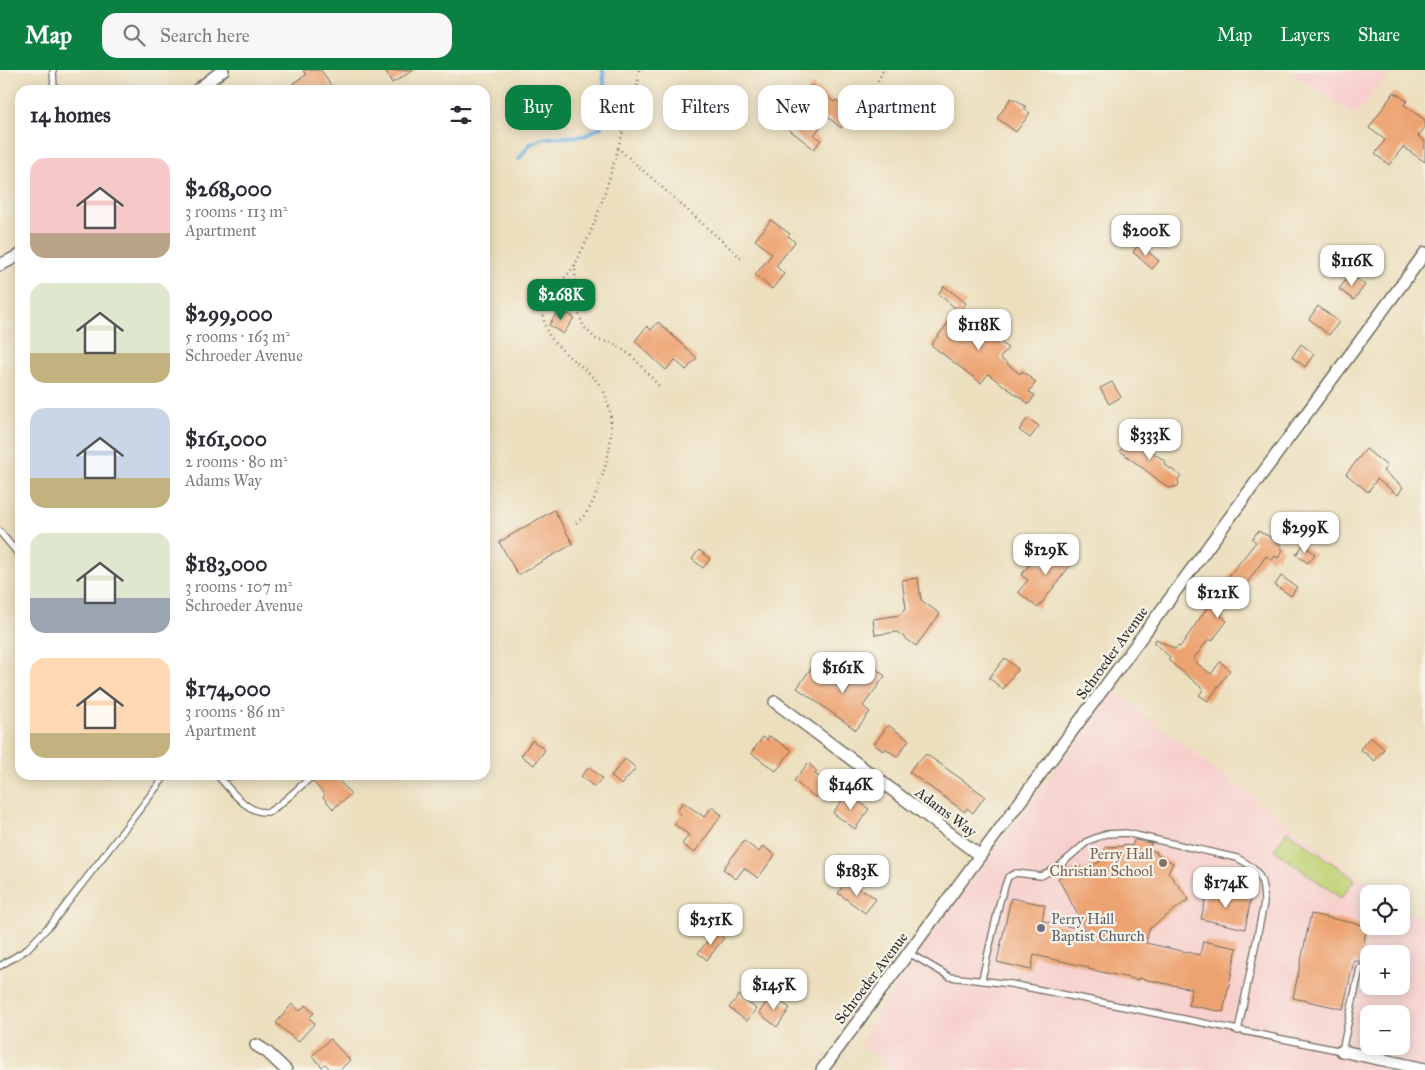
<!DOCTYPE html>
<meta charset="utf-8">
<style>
body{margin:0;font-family:"IM FELL Great Primer",serif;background:#f7f7f7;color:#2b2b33;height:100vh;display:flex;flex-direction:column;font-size:19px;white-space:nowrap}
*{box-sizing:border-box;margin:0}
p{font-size:16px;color:#7c7c81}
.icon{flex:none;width:28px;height:28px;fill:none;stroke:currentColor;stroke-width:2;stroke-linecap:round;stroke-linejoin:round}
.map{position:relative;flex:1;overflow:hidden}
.side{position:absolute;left:15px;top:15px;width:475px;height:695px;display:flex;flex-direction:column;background:#fff;border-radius:15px;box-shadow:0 2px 12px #0003}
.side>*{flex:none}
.guide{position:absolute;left:505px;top:15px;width:475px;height:45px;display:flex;gap:10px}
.buttons{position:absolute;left:1360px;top:815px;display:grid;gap:10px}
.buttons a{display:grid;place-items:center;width:50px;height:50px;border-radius:10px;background:#fff;box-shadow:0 2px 12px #0003;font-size:25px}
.price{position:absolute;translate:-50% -42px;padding:0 11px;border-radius:10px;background:#fff;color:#222;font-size:16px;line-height:32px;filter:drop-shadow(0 1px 2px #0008)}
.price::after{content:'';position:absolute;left:50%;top:30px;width:15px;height:11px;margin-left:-8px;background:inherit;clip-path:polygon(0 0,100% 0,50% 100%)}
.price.selected{background:#0b8043;color:#fff}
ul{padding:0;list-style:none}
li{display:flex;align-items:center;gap:15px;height:125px;padding:0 15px}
li span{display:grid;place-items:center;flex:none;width:140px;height:100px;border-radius:15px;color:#555}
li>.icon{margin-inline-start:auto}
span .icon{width:60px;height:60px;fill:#fffc;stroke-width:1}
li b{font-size:21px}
h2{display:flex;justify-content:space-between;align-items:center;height:60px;padding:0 15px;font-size:21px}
.chip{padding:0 18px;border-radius:15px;background:#fff;box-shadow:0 2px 12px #0003;font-size:18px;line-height:45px}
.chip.selected{background:#0b8043;color:#fff}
header{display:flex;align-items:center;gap:30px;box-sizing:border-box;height:70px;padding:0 25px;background:#0b8043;color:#fff}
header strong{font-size:24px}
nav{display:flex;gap:28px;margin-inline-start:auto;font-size:18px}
.search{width:350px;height:45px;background:#f7f7f7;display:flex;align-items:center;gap:12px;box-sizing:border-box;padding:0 18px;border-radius:15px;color:#7c7c81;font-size:19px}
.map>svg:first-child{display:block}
.built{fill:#f7d0ce;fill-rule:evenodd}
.green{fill:#c0d274;stroke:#767e50}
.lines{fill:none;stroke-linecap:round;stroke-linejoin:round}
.stream{stroke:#70b3e5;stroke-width:4}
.building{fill:#eda371}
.service-casing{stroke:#6f6a5e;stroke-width:8}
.minor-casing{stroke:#6f6a5e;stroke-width:14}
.path{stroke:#6f6a5e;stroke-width:2.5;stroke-dasharray:1 4;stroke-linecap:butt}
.service{stroke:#fff;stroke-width:5.5}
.minor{stroke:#fff;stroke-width:11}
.education-dot{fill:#8d6e63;stroke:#f7f3e8;stroke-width:2}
.worship-dot{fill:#6b7280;stroke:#f7f3e8;stroke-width:2}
.labels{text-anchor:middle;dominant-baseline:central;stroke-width:4.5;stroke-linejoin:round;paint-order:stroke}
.street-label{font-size:15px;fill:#2b2b2b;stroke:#f7f3e8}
.education-label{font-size:15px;fill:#785e54;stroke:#f7f3e8;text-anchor:end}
.worship-label{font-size:15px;fill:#5b616d;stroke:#f7f3e8;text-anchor:start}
</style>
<header>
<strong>Map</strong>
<div class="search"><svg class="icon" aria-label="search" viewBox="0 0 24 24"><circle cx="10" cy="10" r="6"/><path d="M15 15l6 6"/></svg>Search here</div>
<nav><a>Map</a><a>Layers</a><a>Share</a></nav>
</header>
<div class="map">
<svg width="1425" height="1000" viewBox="0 0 1425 1000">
<rect width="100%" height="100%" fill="#f7f3e8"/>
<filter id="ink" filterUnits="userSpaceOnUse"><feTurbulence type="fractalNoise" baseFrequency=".02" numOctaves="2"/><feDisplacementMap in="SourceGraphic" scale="10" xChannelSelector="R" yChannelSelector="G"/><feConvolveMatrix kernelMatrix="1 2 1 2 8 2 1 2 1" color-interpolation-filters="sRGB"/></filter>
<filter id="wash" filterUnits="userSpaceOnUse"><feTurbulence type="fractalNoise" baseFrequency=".0096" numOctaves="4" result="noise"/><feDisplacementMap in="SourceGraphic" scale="20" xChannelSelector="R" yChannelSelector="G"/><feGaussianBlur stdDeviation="1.12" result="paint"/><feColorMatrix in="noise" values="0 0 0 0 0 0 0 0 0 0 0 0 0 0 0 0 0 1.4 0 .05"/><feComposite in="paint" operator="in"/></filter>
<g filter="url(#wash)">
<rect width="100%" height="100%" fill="#ecdfbe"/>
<path class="built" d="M 1289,0 L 1393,0 L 1355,46 Z
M 1114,621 L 1248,724 L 1381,824 L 1369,824 L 1369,856 L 1401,856 L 1401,837 L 1425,851 L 1425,1000 L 893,1000 L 860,973 L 901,906 ZM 1369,884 L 1401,884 L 1401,916 L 1369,916 ZM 1369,944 L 1401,944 L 1401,976 L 1369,976 Z"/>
<path class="green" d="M 1287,761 L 1355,809 L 1341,828 L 1274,780 Z"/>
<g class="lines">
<path class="stream" d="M 519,89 L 530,74 L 546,68 L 584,66 L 601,57 L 606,38 L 603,0"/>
</g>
<g id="blocks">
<path class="building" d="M 303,0 L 321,0 L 334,20 L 297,20 L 293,13 L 306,5 Z
M 385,0 L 414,0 L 392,13 Z
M 812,15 L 834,32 L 836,30 L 853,43 L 841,58 L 828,47 L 814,65 L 821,70 L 814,79 L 782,54 Z
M 1394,22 L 1407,31 L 1404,35 L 1425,50 L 1425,57 L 1418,66 L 1425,71 L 1425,92 L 1403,77 L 1389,95 L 1375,84 L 1385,70 L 1369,58 Z
M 1011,28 L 1014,30 L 1015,29 L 1026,37 L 1024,39 L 1030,43 L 1016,62 L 997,48 Z
M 771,150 L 790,164 L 788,166 L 795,172 L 776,196 L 784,204 L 772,219 L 755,205 L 772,184 L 755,170 Z
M 1139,174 L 1159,191 L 1152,199 L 1133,182 Z
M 1350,204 L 1365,215 L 1354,230 L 1339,219 Z
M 944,216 L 966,233 L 960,241 L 1008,278 L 1000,288 L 1020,304 L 1022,301 L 1036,312 L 1029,322 L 1035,325 L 1029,334 L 988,304 L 981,313 L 931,275 L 958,240 L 938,224 Z
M 1318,236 L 1339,252 L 1329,265 L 1309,249 Z
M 560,238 L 574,248 L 563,264 L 549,255 Z
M 658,252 L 697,288 L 686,300 L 675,290 L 666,300 L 635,271 L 647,256 L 651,260 Z
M 1301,274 L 1314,284 L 1305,297 L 1292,287 Z
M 1112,312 L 1121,327 L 1109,334 L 1100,318 Z
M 1028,348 L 1039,356 L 1030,368 L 1019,360 Z
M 1135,360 L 1146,368 L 1142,374 L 1166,392 L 1164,394 L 1181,406 L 1178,410 L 1179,416 L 1169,418 L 1120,381 Z
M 1366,379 L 1387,396 L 1383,401 L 1403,417 L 1398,425 L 1377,409 L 1368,422 L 1346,404 Z
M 554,440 L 573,474 L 518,505 L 499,472 Z
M 1258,461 L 1270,467 L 1282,476 L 1281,478 L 1283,480 L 1278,488 L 1275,486 L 1272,490 L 1266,486 L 1244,517 L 1242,516 L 1220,545 L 1227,551 L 1212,571 L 1209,569 L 1194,588 L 1194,591 L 1211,604 L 1220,592 L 1230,600 L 1208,631 L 1199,625 L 1203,620 L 1201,617 L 1168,590 L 1170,587 L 1154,573 L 1156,569 L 1175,579 L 1178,576 L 1180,577 L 1229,506 L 1256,472 L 1252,469 Z
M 1064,474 L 1078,485 L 1038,538 L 1018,522 L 1028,510 L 1021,505 L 1033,490 L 1043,497 L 1048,490 L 1051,492 Z
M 1303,475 L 1315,484 L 1308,493 L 1296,485 Z
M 699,480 L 710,489 L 703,498 L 692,489 Z
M 1281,506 L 1297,517 L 1291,526 L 1275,515 Z
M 918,508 L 921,530 L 940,544 L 930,557 L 916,576 L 897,562 L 875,565 L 873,549 L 900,545 L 906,538 L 902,510 Z
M 1005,588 L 1018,599 L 1003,619 L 989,608 Z
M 868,593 L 885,606 L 863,636 L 870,642 L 856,660 L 797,618 L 812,597 L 846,623 Z
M 888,655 L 909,670 L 897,687 L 885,678 L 883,681 L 874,674 Z
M 769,666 L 792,680 L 776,701 L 751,683 L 763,667 L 767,670 Z
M 1370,667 L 1384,679 L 1375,691 L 1360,679 Z
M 532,670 L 545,680 L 534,695 L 521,686 Z
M 926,684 L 985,726 L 973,743 L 967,738 L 965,742 L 909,702 L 917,691 L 919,692 Z
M 625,689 L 636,698 L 621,715 L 611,706 Z
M 808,693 L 817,701 L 815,704 L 828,714 L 816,728 L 794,711 Z
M 589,697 L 602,708 L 594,717 L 581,706 Z
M 307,705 L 334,705 L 351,724 L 333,739 L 323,727 L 325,725 L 312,711 L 312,707 Z
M 847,723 L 869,739 L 855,759 L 833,743 Z
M 683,732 L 704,747 L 712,737 L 722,745 L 694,783 L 682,774 L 689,765 L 674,754 L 681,744 L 677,741 Z
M 1134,770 L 1151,773 L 1149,780 L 1157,782 L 1156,784 L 1173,793 L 1168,803 L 1189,829 L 1149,859 L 1146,873 L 1200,885 L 1203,871 L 1237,878 L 1223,942 L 1188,935 L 1192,919 L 1138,908 L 1138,910 L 1088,899 L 1088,897 L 1034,885 L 1031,900 L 997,892 L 1011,828 L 1045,835 L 1042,851 L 1086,860 L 1058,808 L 1080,797 L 1082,801 L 1105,789 L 1105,777 L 1124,776 L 1124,774 L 1132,776 Z
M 744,771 L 759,782 L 763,776 L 775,785 L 758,808 L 744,798 L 736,809 L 723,799 Z
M 846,812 L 853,817 L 854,815 L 863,822 L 864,820 L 876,829 L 865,843 L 838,823 Z
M 1208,818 L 1251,828 L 1245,859 L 1201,849 Z
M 1311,844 L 1367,856 L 1360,892 L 1354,890 L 1343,939 L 1293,928 Z
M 715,861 L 724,868 L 707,890 L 698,883 Z
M 739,925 L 756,939 L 747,951 L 729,938 Z
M 773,926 L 790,938 L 777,957 L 759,943 L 770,927 L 771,928 Z
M 292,934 L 300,941 L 305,935 L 314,943 L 309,948 L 315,953 L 298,972 L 276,953 Z
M 330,969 L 350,990 L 340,1000 L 331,1000 L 325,994 L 322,997 L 312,986 Z"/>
</g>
</g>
<g filter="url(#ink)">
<use href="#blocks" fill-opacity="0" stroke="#6f6a5e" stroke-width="1"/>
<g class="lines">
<defs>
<path id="service" d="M 53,0 L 54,20
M 0,462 L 20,486
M 217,705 C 229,718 247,744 267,742 C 275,741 300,716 308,710
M 218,706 L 229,707 L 235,705
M 909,883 L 950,907 L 1011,914 L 1342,981 L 1360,898
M 0,896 L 26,880 L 52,853 L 166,705
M 982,909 L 1000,831 L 1008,807 L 1016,803 L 1041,806 L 1058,797 L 1088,771 L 1106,764 L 1126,763 L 1237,788 C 1260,799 1264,809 1264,833 L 1238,961"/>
<path id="minor" d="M 197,20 L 223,0
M 0,195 L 20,185
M 775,632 L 979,785
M 256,975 L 267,982 L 286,1000
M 1342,981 L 1425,999
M 822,1000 L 1425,183"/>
</defs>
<use href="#service" class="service-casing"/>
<use href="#minor" class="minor-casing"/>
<path class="path" d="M 639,0 L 638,13 L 618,78 L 741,188
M 878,11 L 883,0
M 575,195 L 576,237 L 584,257 L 597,270 L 613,273 L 633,287 L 659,316
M 576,453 C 593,440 596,424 603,404 C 611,378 616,348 604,322 C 589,292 538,278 544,239 C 547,224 563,211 572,199 C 576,194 578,188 581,182 C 598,150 608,113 618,78"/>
<use href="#service" class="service"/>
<use href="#minor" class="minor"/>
</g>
</g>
<circle class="education-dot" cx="1163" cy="793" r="5"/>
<circle class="worship-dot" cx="1041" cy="858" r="5"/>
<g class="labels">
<g class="street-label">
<text transform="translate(1112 583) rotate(-54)">Schroeder Avenue</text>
<text transform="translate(946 742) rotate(37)">Adams Way</text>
<text transform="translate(871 908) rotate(-53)">Schroeder Avenue</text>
</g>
<g class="education-label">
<text x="1153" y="784">Perry Hall<tspan x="1153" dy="17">Christian School</tspan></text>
</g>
<g class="worship-label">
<text x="1051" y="849">Perry Hall<tspan x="1051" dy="17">Baptist Church</tspan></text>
</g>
</g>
</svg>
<div class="buttons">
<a><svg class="icon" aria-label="locate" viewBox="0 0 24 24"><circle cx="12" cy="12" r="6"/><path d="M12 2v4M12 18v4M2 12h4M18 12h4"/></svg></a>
<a>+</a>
<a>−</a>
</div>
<b class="price" style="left:1146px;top:187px">$200K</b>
<b class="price" style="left:1352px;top:217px">$116K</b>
<b class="price selected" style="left:561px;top:251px">$268K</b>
<b class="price" style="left:979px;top:281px">$118K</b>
<b class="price" style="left:1150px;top:391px">$333K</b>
<b class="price" style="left:1305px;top:484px">$299K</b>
<b class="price" style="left:1046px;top:506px">$129K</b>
<b class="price" style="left:1218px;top:549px">$121K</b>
<b class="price" style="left:843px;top:624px">$161K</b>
<b class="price" style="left:851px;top:741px">$146K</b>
<b class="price" style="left:857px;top:827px">$183K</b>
<b class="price" style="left:1226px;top:839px">$174K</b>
<b class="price" style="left:711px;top:876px">$251K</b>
<b class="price" style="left:774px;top:941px">$145K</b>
<div class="guide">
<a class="chip selected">Buy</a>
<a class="chip">Rent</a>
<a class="chip">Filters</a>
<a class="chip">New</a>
<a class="chip">Apartment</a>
</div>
<section class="side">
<h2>14 homes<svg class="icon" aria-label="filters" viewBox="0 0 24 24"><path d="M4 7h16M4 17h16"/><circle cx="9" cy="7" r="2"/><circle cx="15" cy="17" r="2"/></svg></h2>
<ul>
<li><span style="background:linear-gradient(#f6c9c9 75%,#b9a48a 0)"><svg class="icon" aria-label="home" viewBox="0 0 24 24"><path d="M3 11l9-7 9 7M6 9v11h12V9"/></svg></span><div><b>$268,000</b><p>3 rooms · 113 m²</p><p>Apartment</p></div></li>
<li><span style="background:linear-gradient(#dfe7d0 70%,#c2b280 0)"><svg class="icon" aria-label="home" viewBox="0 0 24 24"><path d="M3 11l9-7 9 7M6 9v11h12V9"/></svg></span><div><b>$299,000</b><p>5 rooms · 163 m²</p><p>Schroeder Avenue</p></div></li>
<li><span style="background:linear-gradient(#c9d6e8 70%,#c2b280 0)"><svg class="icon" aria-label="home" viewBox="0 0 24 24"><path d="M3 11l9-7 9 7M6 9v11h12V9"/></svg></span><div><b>$161,000</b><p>2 rooms · 80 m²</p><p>Adams Way</p></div></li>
<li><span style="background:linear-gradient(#dfe7d0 65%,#9aa5b1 0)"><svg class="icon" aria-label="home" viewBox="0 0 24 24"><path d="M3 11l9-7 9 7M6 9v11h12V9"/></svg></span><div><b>$183,000</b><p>3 rooms · 107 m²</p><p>Schroeder Avenue</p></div></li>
<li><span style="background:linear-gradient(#ffd9b3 75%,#c2b280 0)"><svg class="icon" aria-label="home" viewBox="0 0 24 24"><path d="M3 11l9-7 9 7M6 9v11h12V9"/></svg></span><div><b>$174,000</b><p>3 rooms · 86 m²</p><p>Apartment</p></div></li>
</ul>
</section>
</div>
